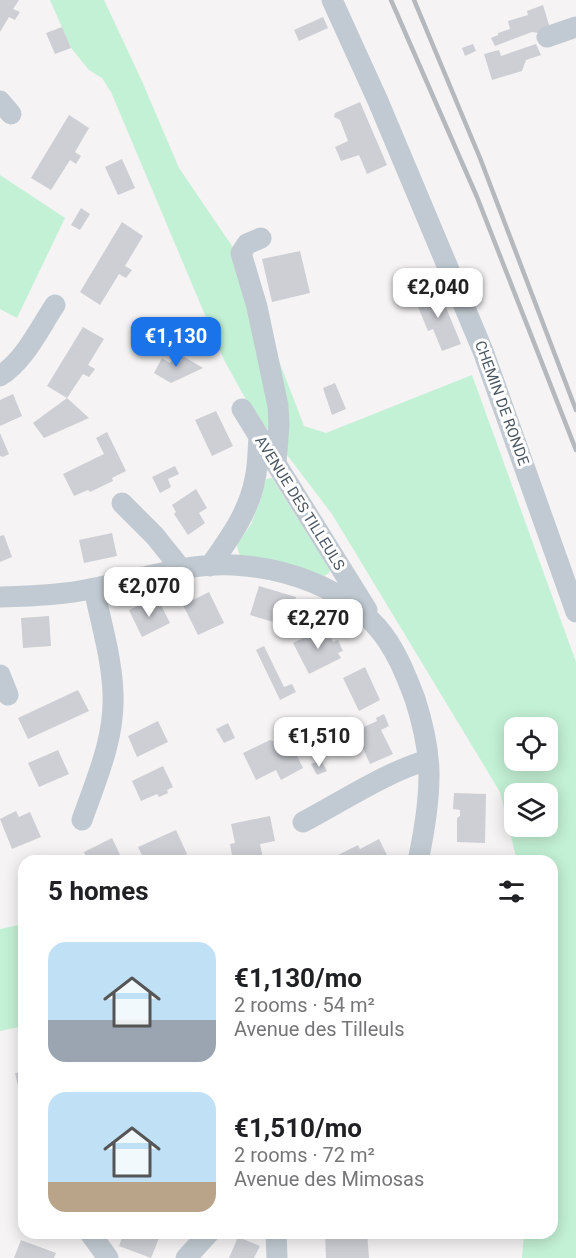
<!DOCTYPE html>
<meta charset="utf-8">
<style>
body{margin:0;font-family:Roboto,sans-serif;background:#f6f6f6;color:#202124;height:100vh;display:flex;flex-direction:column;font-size:22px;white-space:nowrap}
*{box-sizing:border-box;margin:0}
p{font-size:20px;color:#757577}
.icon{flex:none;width:33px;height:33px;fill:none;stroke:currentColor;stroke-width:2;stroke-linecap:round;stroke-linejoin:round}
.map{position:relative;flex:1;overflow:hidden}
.side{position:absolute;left:18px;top:855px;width:540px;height:384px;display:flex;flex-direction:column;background:#fff;border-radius:18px;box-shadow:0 3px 15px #0003}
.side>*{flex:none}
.controls{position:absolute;left:504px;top:717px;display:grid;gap:12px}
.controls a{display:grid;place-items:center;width:54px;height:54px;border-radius:12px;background:#fff;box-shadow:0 3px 15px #0003;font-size:30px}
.price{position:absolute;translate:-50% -51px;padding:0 14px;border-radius:12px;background:#fff;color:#222;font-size:20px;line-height:39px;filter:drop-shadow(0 2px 3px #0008)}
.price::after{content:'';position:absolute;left:50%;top:36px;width:18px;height:14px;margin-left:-9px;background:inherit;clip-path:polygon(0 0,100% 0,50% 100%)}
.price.on{background:#1a73e8;color:#fff}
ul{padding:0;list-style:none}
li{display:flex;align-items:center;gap:18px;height:150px;padding:0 30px}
li span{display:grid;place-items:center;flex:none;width:168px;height:120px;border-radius:18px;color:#555}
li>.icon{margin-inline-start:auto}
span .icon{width:72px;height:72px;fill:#fffc;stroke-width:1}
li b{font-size:26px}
h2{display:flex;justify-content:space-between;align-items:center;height:72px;padding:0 30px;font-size:26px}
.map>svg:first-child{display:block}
.green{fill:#c3f1d5;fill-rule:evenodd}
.building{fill:#cdcfd5}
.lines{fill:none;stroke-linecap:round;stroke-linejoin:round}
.minor{stroke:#c1cad2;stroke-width:21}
.rail{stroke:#b5b8bd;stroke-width:4.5}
.labels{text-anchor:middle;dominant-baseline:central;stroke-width:6;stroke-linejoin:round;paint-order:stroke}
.street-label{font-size:15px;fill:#4a5661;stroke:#fff}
</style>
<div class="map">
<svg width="576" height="1258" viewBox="0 0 576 1258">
<rect width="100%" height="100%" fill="#f5f3f3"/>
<path class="green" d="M 50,0 L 104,0 L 141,79 L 179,168 L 232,246 L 257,345 L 271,340 L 304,426 L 326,433 L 472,375 L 576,662 L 576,1258 L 522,1258 L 524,1233 L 552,1233 L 552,861 L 517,861 L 500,792 L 332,514 L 249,405 L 224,360 L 111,92 L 102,78 L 89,70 L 71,48 ZM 514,728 L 548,728 L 548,760 L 514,760 ZM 514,794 L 548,794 L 548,826 L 514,826 Z
M 0,175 L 65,218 L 17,318 L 0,309 Z
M 272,478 L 330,570 L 329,573 L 324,576 L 243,558 L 239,554 L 237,545 L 251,524 L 259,504 L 266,479 Z
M 24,924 L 24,1026 L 0,1031 L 0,929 Z"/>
<path class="building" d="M 0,0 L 19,0 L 13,9 L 20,12 L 15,20 L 9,17 L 0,32 Z
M 543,5 L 550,28 L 538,33 L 532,32 L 495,46 L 491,38 L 498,35 L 498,33 L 510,29 L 508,21 L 528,15 L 527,11 Z
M 323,17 L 328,28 L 299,41 L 294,30 Z
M 62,27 L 71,48 L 55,54 L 46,33 Z
M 473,44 L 476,51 L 465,56 L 462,48 Z
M 536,44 L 541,55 L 526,60 L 522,71 L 492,80 L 484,54 L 499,50 L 501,56 Z
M 360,102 L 387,165 L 367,174 L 359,155 L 341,161 L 335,147 L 348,141 L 340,120 L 334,117 L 335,113 Z
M 69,115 L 89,128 L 75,152 L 81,156 L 76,164 L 70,160 L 51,190 L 31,178 Z
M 122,159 L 135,188 L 118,195 L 105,167 Z
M 81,208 L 90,214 L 80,230 L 71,225 Z
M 122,222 L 143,236 L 125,266 L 132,270 L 126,278 L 119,274 L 100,305 L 80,292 Z
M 300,251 L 310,293 L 272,302 L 262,259 Z
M 438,288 L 461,344 L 442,351 L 433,329 L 428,331 L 414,297 Z
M 83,327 L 104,339 L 88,365 L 95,369 L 89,377 L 83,374 L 67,398 L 47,386 Z
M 176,352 L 203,368 L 171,383 L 154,373 L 162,358 L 170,363 Z
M 335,383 L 346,409 L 332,415 L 323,388 Z
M 13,394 L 22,416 L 0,426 L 0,400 Z
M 67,398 L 89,418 L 44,438 L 33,423 Z
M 216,411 L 233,446 L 212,456 L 195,420 Z
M 107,432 L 126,471 L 112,478 L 113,481 L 90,492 L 88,490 L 74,496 L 63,474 L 104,454 L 96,438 Z
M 0,433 L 9,454 L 3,457 L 0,456 Z
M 175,466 L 179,474 L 168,479 L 171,487 L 160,493 L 152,477 Z
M 196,489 L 207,508 L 199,513 L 205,523 L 188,535 L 174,514 L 176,512 L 172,505 Z
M 112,533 L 117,556 L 84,563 L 79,540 Z
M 4,535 L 12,557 L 0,562 L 0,536 Z
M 259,586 L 296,597 L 287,626 L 250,615 Z
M 209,592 L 224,623 L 198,635 L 183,605 Z
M 158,599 L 170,623 L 142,637 L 129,610 L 142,604 L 144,607 Z
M 49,616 L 51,646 L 23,648 L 21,618 Z
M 326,627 L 333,642 L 338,640 L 343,651 L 338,653 L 341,658 L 309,674 L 293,643 Z
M 264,646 L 284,687 L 292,684 L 296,692 L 280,700 L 256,650 Z
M 365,667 L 380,700 L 359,711 L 343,678 Z
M 78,690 L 89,711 L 28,739 L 18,718 Z
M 384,714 L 389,726 L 381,730 L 393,754 L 370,764 L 355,731 L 377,721 L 376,718 Z
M 158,721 L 168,742 L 137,757 L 128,736 Z
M 228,723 L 235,738 L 224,743 L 216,729 Z
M 288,738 L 303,768 L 281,780 L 276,770 L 256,780 L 243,753 L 270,740 L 278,743 Z
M 58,750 L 69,774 L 39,787 L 28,763 Z
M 321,760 L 327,771 L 317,775 L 311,764 Z
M 163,766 L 173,787 L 167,790 L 168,793 L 159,797 L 157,794 L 141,801 L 132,781 Z
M 454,793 L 486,794 L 485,843 L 457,842 L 457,818 L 460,816 L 460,810 L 453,809 Z
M 16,811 L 19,817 L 30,812 L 41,837 L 12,849 L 0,819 Z
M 270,816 L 275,841 L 260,844 L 263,858 L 233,861 L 230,844 L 235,843 L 231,824 Z
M 176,830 L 187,854 L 171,861 L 145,861 L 138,847 Z
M 112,838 L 123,861 L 88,861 L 84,852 Z
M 379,839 L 390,861 L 341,861 L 338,855 L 358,845 L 360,849 Z
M 24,1072 L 24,1107 L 23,1107 L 15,1073 Z
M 133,1233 L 161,1233 L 151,1258 L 119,1246 L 123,1235 L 131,1239 Z
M 325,1233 L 367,1233 L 369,1258 L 326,1258 Z
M 238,1237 L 260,1246 L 254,1258 L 229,1258 Z
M 21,1240 L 56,1253 L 54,1258 L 14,1258 Z"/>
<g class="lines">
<path class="minor" d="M 332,0 L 378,101 L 483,351 L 576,612
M 547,37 L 576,27
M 0,101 L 11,114
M 261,238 L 247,244 L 241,253 L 257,307 L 278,406 L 279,425 L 276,463
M 0,376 C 25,360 39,329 55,305
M 242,409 L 367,610
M 122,503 L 155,536 L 182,570
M 210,566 C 229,539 249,512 255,479 C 258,466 258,451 259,437
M 0,597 C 32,596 64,595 95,588 C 140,580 188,562 234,565 C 286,568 342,587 377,627 C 395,647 406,675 415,699 C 423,724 429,749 429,775 C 429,804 424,833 418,861
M 0,675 L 8,695
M 82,820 C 96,780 115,738 113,694 C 112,659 101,623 94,589
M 303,822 C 341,802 388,771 428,760
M 90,1233 L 108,1258
M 276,1233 L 277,1258
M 186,1258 L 209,1233"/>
<path class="rail" d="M 391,0 L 477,197 L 576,450
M 414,0 L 480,158 L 576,410"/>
</g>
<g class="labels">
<g class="street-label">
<text transform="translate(502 403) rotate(70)">CHEMIN DE RONDE</text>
<text transform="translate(300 503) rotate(58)">AVENUE DES TILLEULS</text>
</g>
</g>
</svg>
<div class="controls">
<a><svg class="icon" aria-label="locate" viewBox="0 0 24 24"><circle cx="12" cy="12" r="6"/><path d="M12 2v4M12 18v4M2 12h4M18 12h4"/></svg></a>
<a><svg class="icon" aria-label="layers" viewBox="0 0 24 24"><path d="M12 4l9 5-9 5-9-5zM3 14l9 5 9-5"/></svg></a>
</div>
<b class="price" style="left:438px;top:319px">€2,040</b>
<b class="price on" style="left:176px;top:368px">€1,130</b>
<b class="price" style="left:149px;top:618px">€2,070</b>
<b class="price" style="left:318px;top:650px">€2,270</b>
<b class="price" style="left:319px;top:768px">€1,510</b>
<section class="side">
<h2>5 homes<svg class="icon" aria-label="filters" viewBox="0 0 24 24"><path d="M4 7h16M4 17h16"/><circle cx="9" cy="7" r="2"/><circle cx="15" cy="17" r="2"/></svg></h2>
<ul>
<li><span style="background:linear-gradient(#bfe0f5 65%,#9aa5b1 0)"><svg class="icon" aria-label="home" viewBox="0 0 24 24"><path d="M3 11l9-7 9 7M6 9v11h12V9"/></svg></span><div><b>€1,130/mo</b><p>2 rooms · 54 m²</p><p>Avenue des Tilleuls</p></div></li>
<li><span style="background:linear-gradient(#bfe0f5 75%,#b9a48a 0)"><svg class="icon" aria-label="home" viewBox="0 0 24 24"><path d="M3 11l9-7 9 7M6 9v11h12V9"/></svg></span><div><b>€1,510/mo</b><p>2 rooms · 72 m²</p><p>Avenue des Mimosas</p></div></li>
</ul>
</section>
</div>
